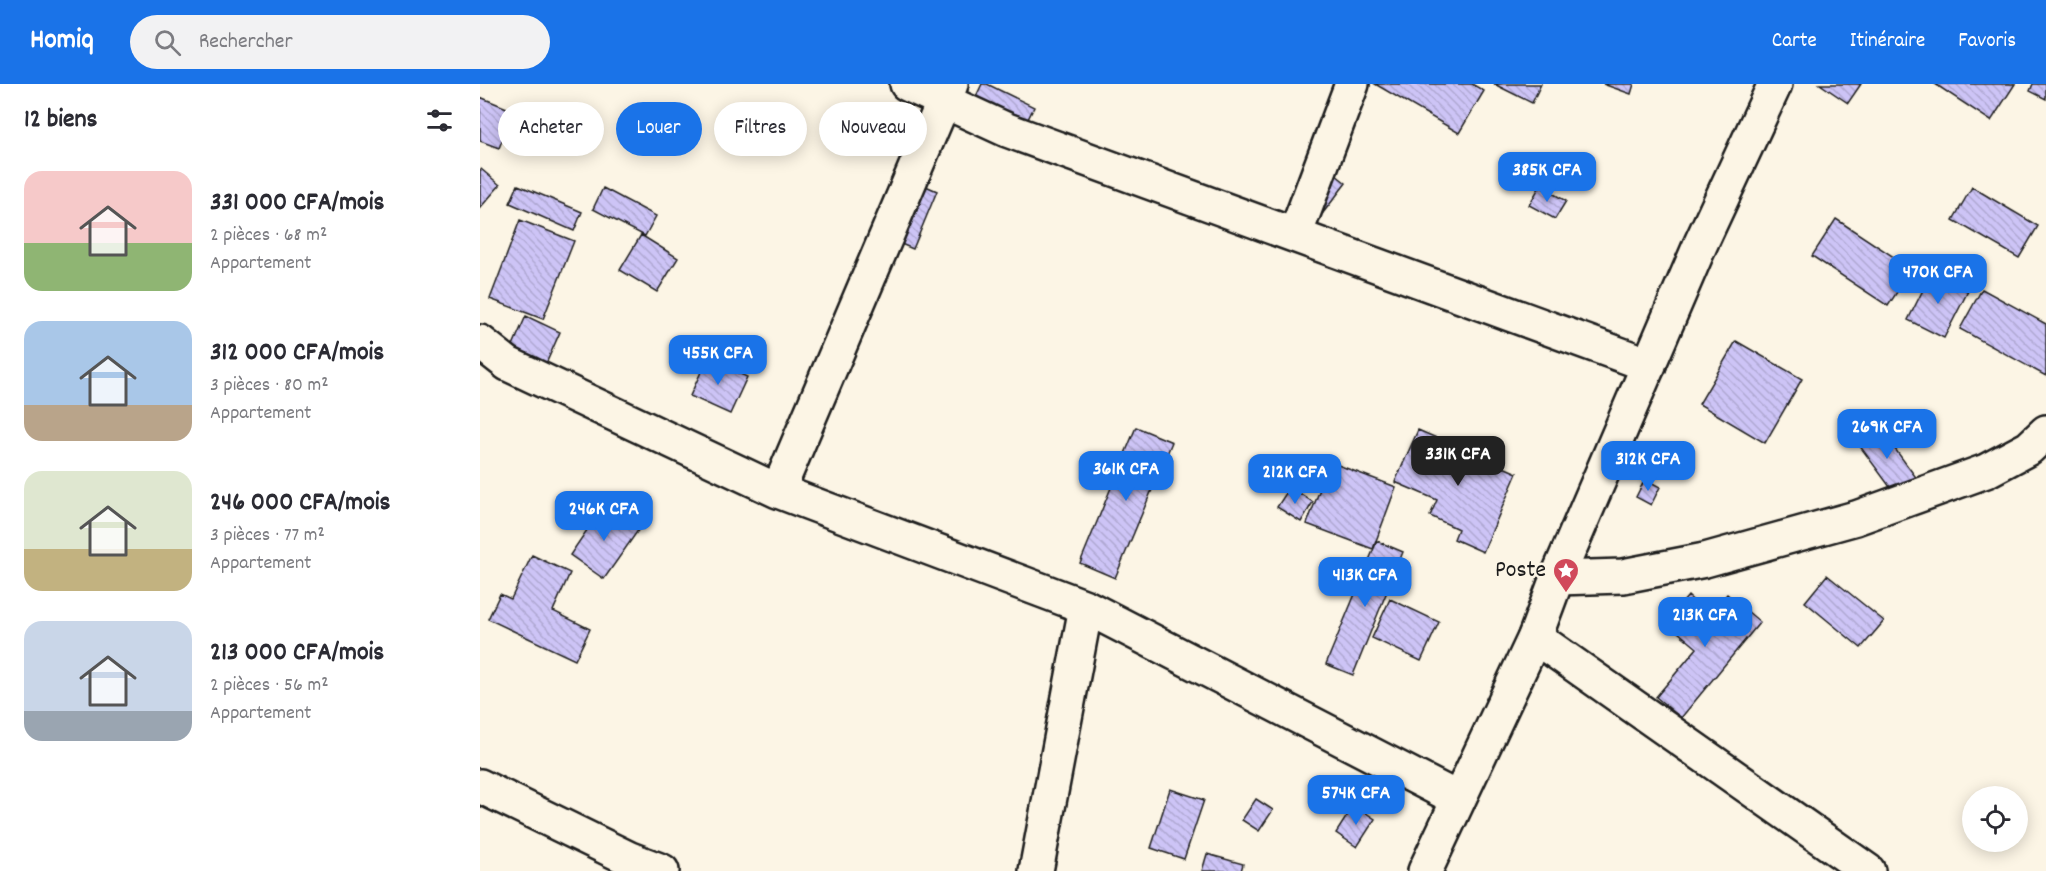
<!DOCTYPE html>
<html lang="fr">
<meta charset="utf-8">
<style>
body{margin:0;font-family:Dekko,sans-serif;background:#f2f2f3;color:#2b2b33;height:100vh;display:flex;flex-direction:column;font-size:22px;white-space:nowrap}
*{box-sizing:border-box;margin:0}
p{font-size:20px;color:#7c7c81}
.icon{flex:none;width:33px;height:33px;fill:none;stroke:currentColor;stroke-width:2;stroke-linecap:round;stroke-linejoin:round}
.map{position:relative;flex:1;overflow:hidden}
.sheet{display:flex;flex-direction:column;background:#fff;width:480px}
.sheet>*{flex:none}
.top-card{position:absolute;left:18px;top:18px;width:570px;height:54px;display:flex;gap:12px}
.buttons{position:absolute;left:1482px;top:702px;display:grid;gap:12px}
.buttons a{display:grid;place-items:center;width:66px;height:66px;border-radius:50%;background:#fff;box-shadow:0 3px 15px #0003;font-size:30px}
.price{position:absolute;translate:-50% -51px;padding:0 14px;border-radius:12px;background:#1a73e8;color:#fff;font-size:20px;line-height:39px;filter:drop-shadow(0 2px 3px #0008)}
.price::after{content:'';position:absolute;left:50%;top:36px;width:18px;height:14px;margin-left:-9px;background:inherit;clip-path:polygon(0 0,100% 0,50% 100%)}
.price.on{background:#222;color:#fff}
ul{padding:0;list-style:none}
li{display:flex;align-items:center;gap:18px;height:150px;padding:0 24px}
li span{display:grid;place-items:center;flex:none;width:168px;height:120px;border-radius:18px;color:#555}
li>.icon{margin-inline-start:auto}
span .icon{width:72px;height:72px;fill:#fffc;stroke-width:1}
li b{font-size:26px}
h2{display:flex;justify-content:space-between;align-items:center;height:72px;padding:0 24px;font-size:26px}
.tag{padding:0 21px;border-radius:27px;background:#fff;box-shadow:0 3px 15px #0003;font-size:21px;line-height:54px}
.tag.on{background:#1a73e8;color:#fff}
header{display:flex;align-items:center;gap:36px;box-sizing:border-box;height:84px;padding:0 30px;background:#1a73e8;color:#fff}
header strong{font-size:28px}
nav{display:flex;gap:33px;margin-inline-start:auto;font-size:21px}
.search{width:420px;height:54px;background:#f2f2f3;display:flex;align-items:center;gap:15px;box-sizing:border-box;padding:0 21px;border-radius:33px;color:#7c7c81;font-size:22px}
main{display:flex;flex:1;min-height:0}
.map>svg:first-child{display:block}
.building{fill:url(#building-back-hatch);stroke:#1c1c1c;stroke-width:1.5}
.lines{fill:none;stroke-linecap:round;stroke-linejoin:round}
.minor-casing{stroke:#1c1c1c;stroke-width:38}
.tertiary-casing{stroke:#1c1c1c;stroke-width:38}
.minor{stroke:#fcf5e5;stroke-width:33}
.tertiary{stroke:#fcf5e5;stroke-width:33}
.labels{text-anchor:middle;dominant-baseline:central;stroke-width:5;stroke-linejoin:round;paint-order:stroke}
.poi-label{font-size:24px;fill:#1c1c1c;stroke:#fcf5e5;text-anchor:end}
</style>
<header>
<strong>Homiq</strong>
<div class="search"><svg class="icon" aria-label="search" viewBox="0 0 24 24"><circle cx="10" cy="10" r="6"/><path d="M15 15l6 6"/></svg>Rechercher</div>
<nav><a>Carte</a><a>Itinéraire</a><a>Favoris</a></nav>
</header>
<main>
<section class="sheet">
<h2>12 biens<svg class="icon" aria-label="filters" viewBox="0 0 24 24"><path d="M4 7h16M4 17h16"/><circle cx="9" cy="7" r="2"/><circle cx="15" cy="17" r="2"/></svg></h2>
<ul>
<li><span style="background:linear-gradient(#f6c9c9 60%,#8fb573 0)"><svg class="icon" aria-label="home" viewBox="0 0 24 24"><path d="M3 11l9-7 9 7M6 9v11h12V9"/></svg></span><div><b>331 000 CFA/mois</b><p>2 pièces · 68 m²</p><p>Appartement</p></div></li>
<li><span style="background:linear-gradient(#a9c7e8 70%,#b9a48a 0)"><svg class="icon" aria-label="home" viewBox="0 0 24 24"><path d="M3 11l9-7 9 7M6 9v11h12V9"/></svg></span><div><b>312 000 CFA/mois</b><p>3 pièces · 80 m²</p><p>Appartement</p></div></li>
<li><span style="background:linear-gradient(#dfe7d0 65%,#c2b280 0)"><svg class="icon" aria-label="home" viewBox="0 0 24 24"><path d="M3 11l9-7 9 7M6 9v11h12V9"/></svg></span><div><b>246 000 CFA/mois</b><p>3 pièces · 77 m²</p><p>Appartement</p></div></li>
<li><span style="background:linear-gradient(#c9d6e8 75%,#9aa5b1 0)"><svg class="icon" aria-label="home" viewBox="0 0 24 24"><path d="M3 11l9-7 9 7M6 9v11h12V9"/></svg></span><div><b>213 000 CFA/mois</b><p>2 pièces · 56 m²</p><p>Appartement</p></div></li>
</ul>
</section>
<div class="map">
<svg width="1566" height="787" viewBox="0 0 1566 787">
<defs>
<pattern id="building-back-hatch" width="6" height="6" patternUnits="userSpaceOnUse" patternTransform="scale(1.5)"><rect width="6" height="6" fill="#cdc4f6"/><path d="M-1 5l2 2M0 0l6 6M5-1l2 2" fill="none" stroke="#afa8d2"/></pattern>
</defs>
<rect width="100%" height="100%" fill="#fcf5e5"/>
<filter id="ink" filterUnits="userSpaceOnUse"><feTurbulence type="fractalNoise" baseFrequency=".0167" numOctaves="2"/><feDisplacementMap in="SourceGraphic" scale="12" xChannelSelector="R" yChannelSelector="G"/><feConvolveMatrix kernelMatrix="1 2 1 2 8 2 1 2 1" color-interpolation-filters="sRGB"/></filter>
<g filter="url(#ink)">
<path class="building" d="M 502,0 L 507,0 L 554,23 L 534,63 L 484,38 Z
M 895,0 L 992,0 L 1004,7 L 979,49 Z
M 1014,0 L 1061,0 L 1052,19 Z
M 1123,0 L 1154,0 L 1151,10 Z
M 1340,0 L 1381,0 L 1368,19 Z
M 1455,0 L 1535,0 L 1511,37 Z
M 1553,0 L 1566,0 L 1566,15 L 1550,7 Z
M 0,13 L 34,27 L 19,64 L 0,57 Z
M 845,82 L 866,99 L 823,155 Z
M 1,85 L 20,101 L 0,124 L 0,87 Z
M 414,88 L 457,107 L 433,165 L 390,147 Z
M 38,101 L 102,128 L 94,147 L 30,119 Z
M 1060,102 L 1086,117 L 1075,135 L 1049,121 Z
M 1492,103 L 1558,142 L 1539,174 L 1473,136 Z
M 123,104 L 176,132 L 165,152 L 113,125 Z
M 1356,135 L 1432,185 L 1408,222 L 1332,172 Z
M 40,136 L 94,157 L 63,235 L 10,215 Z
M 161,151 L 198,174 L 177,208 L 140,186 Z
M 1452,188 L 1488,207 L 1464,254 L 1428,236 Z
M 1502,205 L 1566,240 L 1566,292 L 1480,245 Z
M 46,232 L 80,248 L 65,282 L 31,266 Z
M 1256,257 L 1322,295 L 1285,359 L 1219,320 Z
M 227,275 L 267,293 L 250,330 L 210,312 Z
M 1387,327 L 1449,411 L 1427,426 L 1365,342 Z
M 656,343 L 692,358 L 635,494 L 600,479 Z
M 938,346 L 1037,389 L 1003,468 L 974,455 L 978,445 L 950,432 L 957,416 L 915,398 Z
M 850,378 L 916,403 L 893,465 L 827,440 Z
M 1165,395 L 1180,403 L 1171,421 L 1156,413 Z
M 810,403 L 833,418 L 821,438 L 797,423 Z
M 124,421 L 159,445 L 124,495 L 90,471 Z
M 897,457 L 923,468 L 873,591 L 846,580 Z
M 52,471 L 90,489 L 73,527 L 110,545 L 95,576 L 8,535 L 20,510 L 31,515 Z
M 1347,491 L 1404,537 L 1381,564 L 1325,518 Z
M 1247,510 L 1280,538 L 1201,634 L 1176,613 L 1217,564 L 1186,538 L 1208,512 L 1229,531 Z
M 910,515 L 959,538 L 941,577 L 892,554 Z
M 690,705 L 724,716 L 704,775 L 671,764 Z
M 776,715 L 793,726 L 779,747 L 762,736 Z
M 874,721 L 895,735 L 877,763 L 856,749 Z
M 727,770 L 763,780 L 761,787 L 722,787 Z"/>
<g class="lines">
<defs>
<path id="minor" d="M 427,0 L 527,46 L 1169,281
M 815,151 L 872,0
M 0,258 L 28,280 L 298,407 L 606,523 L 978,715
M 298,407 L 471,0
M 1077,494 L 1143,492 L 1225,476 L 1376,434 L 1506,387 L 1549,364 L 1566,348
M 1055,553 L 1388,787
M 0,702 L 150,775 L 182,787
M 556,787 L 606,523"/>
<path id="tertiary" d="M 945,787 L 1055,553 L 1077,494 L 1221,159 L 1295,0"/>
</defs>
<use href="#minor" class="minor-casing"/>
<use href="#tertiary" class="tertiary-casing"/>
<use href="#minor" class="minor"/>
<use href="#tertiary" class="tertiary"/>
</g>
</g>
<defs>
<symbol id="sight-pin" viewBox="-11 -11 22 30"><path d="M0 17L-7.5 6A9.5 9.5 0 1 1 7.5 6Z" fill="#d1495b" stroke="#fcf5e5"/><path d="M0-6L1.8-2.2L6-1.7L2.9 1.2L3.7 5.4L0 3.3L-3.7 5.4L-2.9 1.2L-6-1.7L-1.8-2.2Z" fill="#fff"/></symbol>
</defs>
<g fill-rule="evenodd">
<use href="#sight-pin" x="1071" y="472" width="30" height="40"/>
</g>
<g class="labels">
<g class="poi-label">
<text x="1066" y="487">Poste</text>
</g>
</g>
</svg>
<div class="buttons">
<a><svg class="icon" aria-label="locate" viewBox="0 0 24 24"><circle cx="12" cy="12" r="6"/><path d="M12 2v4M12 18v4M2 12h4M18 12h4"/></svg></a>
</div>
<b class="price" style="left:1067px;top:119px">385K CFA</b>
<b class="price" style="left:1458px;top:221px">470K CFA</b>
<b class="price" style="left:238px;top:302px">455K CFA</b>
<b class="price" style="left:1407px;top:376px">269K CFA</b>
<b class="price on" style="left:978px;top:403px">331K CFA</b>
<b class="price" style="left:1168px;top:408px">312K CFA</b>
<b class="price" style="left:646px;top:418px">361K CFA</b>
<b class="price" style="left:815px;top:421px">212K CFA</b>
<b class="price" style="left:124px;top:458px">246K CFA</b>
<b class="price" style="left:885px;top:524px">413K CFA</b>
<b class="price" style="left:1225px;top:564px">213K CFA</b>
<b class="price" style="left:876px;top:742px">574K CFA</b>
<div class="top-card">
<a class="tag">Acheter</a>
<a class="tag on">Louer</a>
<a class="tag">Filtres</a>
<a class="tag">Nouveau</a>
</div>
</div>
</main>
